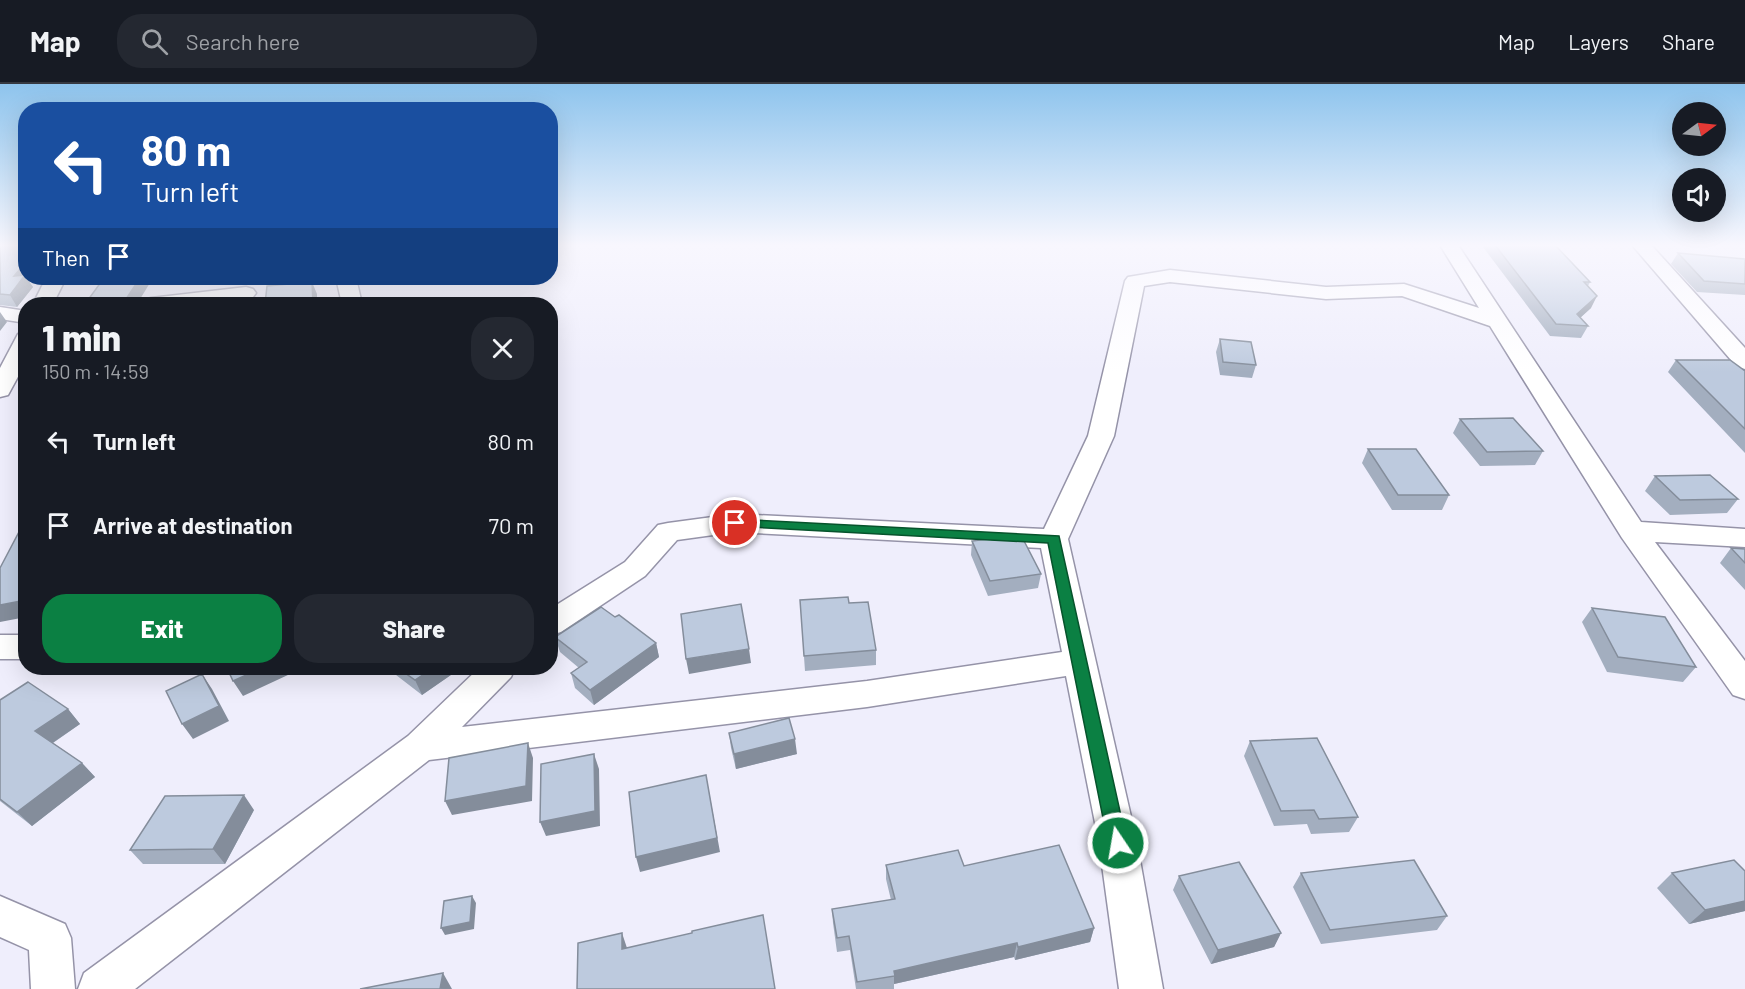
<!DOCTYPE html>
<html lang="en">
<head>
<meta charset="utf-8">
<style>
  body { margin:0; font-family:Barlow,sans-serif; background:#242831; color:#f1f3f6; height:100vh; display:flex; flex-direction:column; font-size:22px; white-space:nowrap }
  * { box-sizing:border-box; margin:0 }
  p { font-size:20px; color:#9ea1a6 }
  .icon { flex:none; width:33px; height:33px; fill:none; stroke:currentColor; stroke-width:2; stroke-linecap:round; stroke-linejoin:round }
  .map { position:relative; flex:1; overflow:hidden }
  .panel { position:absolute; left:18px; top:213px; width:540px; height:378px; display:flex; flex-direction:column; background:#171b24; border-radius:24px; box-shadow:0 6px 24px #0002 }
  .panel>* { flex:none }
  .banner { position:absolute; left:18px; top:18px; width:540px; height:183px; border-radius:24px; box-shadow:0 6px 24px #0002; background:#1a4fa0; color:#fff; overflow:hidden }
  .needle { width:39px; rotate:75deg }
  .fabs { position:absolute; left:1672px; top:18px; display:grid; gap:12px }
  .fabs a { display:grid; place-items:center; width:54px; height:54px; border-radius:50%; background:#171b24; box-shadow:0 6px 24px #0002; font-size:30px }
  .pin { position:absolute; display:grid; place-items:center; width:51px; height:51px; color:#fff; margin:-26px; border:3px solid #fff; border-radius:50%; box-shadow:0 2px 6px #0007 }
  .me { position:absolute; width:66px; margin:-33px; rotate:348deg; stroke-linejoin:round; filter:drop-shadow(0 0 4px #0008) }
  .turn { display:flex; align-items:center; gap:21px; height:126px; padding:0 24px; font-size:27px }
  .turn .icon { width:78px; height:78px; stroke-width:2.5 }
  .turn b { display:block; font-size:42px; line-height:51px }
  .then { display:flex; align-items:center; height:57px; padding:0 24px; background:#0003; gap:12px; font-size:22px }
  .round { display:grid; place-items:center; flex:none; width:63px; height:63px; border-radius:24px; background:#242831 }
  .overview { display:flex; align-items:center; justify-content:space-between; height:102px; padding:0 24px }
  h1 { font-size:36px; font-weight:800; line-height:45px }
  .cta { display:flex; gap:12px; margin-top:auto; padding:12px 24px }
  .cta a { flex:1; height:69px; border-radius:24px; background:#0b8043; color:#fff; font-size:24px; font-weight:800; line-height:69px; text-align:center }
  .cta a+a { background:#242831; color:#f1f3f6 }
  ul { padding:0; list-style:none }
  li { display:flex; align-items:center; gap:18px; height:84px; padding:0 24px }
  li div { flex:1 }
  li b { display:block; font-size:22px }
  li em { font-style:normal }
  header { display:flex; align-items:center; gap:36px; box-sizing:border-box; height:84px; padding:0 30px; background:#171b24; border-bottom:2px solid #363941 }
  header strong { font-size:28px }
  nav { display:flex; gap:33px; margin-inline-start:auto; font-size:21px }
  .search { width:420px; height:54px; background:#242831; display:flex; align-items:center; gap:15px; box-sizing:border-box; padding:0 21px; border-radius:24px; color:#9ea1a6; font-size:22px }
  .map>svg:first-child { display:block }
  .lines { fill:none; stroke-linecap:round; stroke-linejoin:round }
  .street-casing { stroke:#9593a8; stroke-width:3 }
  .street { fill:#fff; fill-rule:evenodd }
  .wall { fill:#a3aebf }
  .shaded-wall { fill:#848d9b }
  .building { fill:#bdcade; stroke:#848d9b; stroke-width:1.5 }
  .route { fill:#0b8043; stroke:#07532c; stroke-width:1.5 }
</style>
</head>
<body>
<header>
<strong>Map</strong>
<div class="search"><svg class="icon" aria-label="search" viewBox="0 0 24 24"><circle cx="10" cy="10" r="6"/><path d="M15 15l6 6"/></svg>Search here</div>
<nav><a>Map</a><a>Layers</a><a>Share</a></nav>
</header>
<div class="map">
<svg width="1745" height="905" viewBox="0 0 1745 905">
  <rect width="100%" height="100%" fill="#efeefc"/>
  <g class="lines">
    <g class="street-casing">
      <path id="street" d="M1440 161H1458L1641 438 1745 445V463L1655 458 1745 577V615L1733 611 1622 454 1490 242 1402 212 1326 215 1170 198 1144 202 1114 352 1068 455 1137 759 1163 905H1119L1099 759 1066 592 867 623 429 676 135 905H78L84 889 408 652 479 584H515L511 593 462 643 867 597 1062 568 1041 464 735 448 677 456 645 492 561 548 550 551V525L625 478 658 441 668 439 735 430 1044 445 1088 352 1125 197 1128 193 1170 186 1326 203 1404 200 1479 224Z
        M1632 161H1651L1745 264V285L1737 283Z
        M46 194H66L53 220H33Z
        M336 194H356L362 220H342Z
        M246 203 253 205 256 209 253 213 200 220H141L144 216 151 214Z
        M0 223 26 227V239L0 235Z
        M26 249V278L8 311 0 313V284L18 250Z
        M0 551H26V575H0Z
        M0 812 65 840 71 854 75 905H31L29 866 0 853Z"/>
    </g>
    <use href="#street" class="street"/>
  </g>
  <path class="wall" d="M0 161 26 194H30L28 196 33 203 17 223 0 221Z
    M1484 161H1555L1590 198 1588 202 1591 224 1580 234 1588 242 1581 254 1550 252 1483 163Z
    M1678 169 1745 175V211L1697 208 1671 180Z
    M1220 255 1256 281 1252 294 1220 291 1216 268Z
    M1676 276 1745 287V369L1668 288Z
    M1460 335 1543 367 1535 381 1480 382 1453 349Z
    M1368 365 1449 411 1442 426H1392L1362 379Z
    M1655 392 1738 415 1727 429 1670 431 1645 407Z
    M972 457 1041 490 1038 504 988 512 971 471Z
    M1731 464 1745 465V506L1720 479Z
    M800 516 849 519 876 566V581L805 587Z
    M1592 524 1696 583 1683 598 1607 588 1582 538Z
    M615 533 656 559 659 573 594 621 575 604 571 589 579 584 560 568 555 553Z
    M387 584H461L422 611Z
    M0 616 68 625 80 640 53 659 82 679 95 693 32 742 0 717Z
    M729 649 797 670 736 685 731 664Z
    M1250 657 1358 733 1349 748 1311 750 1307 740 1274 742 1244 672Z
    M254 726 225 780H143L130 766Z
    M886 781 964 782 1094 844 1090 858 1015 876 1014 873 894 900V905H856L850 866 837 868 833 839 832 825 891 816 886 795Z
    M1301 789 1447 832 1437 846 1321 860 1293 803Z
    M1672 789 1745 817V827L1689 840 1657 804Z
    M1179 792 1281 849 1274 863 1211 880 1173 806Z"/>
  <path class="shaded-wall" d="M26 178V194H30L28 196 33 203 17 223 10 211 14 192Z
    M140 194H153L137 220 124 218Z
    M312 198 317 210V220H313Z
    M1597 212 1591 224 1571 242 1577 230Z
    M0 228 7 238 0 247Z
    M26 516V533L0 538V521Z
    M656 559 659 573 594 621 590 606Z
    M749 565 751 579 689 590 686 575Z
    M262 584H303L243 612 233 597Z
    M433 584H461L422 611 415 596Z
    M202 590 212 605 229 637 193 655 182 640Z
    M68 625 80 640 48 662 35 647Z
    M795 655 797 670 736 685 734 670Z
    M528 659 533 674 532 717 452 731 445 717Z
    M594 670 599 685 600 742 546 752 540 738Z
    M82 679 95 693 32 742 17 728Z
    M706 691 720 768 640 788 636 773Z
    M244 711 254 726 225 780 213 765Z
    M472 812 476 819 474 845 445 851 441 844Z
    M1745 817V827L1689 840 1705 826Z
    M1094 844 1090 858 1015 876 1018 863Z
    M622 849 628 867 622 865Z
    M1281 849 1274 863 1211 880 1218 866Z
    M1017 859 1014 873 894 900V887Z
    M443 889 452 905H440Z"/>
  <path class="building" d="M0 161H26V178L14 192 25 191 10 211 0 210Z
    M1495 161H1555L1590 198H1584L1597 212 1577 230 1588 242 1556 240Z
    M1678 169 1745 175V200L1704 197Z
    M104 194H140L124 218 142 216 140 220H85Z
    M312 198 313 220H265L267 202Z
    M1220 255 1251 258 1256 281 1223 278Z
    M1676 276H1730L1745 287V345Z
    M1513 334 1543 367 1487 368 1460 335Z
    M1368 365H1416L1449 411H1398Z
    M1710 391 1738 415 1680 416 1655 392Z
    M26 446V516L0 521V484L19 448Z
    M1021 451 1041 490 990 497 972 457Z
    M1731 464 1745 465V479Z
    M848 513 849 519 868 518 876 566 804 572 800 516Z
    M741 520 749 565 686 575 681 530Z
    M601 523 615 533 619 531 656 559 590 606 571 589 587 578 555 553Z
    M1592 524 1665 533 1696 583 1618 573Z
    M227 584H262L233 597Z
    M398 584H433L415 596Z
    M202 590 219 622 182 640 166 607Z
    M28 598 68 625 35 647 82 679 17 728 0 715V616Z
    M789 634 795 655 734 670 729 649Z
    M1317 654 1358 733 1319 735 1314 726 1281 727 1250 657Z
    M528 659 526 702 445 717 449 674Z
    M594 670 595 727 540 738 541 680Z
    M706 691 717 754 636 773 629 708Z
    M244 711 213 765 130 766 165 712Z
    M1059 761 1094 844 1018 863 1017 859 894 887 895 892 857 898 849 852 837 854 832 825 895 815 886 781 958 766 964 782Z
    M1414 776 1447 832 1330 846 1301 789Z
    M1734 776 1745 787V817L1705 826 1672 789Z
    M1239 778 1281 849 1218 866 1179 792Z
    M472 812 470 838 441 844 444 817Z
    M763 831 775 905H577L578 859 622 849V865L692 849V847Z
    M443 889 440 905H360Z"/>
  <linearGradient id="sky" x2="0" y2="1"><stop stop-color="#8ec4ed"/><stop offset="0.56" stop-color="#f8f7fe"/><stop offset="1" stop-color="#f8f7fe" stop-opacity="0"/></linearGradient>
  <rect width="1745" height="288" fill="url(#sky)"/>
  <path class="route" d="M735 435 1059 452 1127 759 1124 765 1118 767 1111 765 1108 759 1048 459 730 442 728 439Z"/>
</svg>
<div class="fabs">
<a><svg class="needle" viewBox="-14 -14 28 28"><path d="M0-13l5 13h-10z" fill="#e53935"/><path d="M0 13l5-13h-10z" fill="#9ea1a6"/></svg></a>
<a><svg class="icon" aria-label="sound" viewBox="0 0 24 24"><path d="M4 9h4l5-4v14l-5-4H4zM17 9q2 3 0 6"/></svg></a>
</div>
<div class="pin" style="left:735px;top:439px;background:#d93025"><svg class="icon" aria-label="arrive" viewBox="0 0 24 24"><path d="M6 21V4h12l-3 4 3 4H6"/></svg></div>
<svg class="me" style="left:1118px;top:759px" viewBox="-20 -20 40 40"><circle r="17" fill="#0b8043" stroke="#fff" stroke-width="3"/><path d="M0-11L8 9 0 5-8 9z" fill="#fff"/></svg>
<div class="banner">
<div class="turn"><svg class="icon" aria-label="left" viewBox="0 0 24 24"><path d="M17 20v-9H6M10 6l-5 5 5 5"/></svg><div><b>80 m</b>Turn left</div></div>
<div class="then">Then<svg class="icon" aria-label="arrive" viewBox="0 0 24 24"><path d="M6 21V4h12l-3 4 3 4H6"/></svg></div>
</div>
<section class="panel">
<div class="overview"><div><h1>1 min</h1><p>150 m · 14:59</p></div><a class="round"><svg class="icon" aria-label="close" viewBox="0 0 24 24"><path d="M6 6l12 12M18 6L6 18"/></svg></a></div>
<ul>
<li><svg class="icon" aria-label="left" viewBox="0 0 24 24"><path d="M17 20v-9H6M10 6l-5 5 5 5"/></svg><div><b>Turn left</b></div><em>80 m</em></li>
<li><svg class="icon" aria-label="arrive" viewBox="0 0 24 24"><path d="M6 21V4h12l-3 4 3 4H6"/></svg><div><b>Arrive at destination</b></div><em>70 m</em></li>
</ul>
<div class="cta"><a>Exit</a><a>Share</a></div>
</section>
</div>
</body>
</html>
